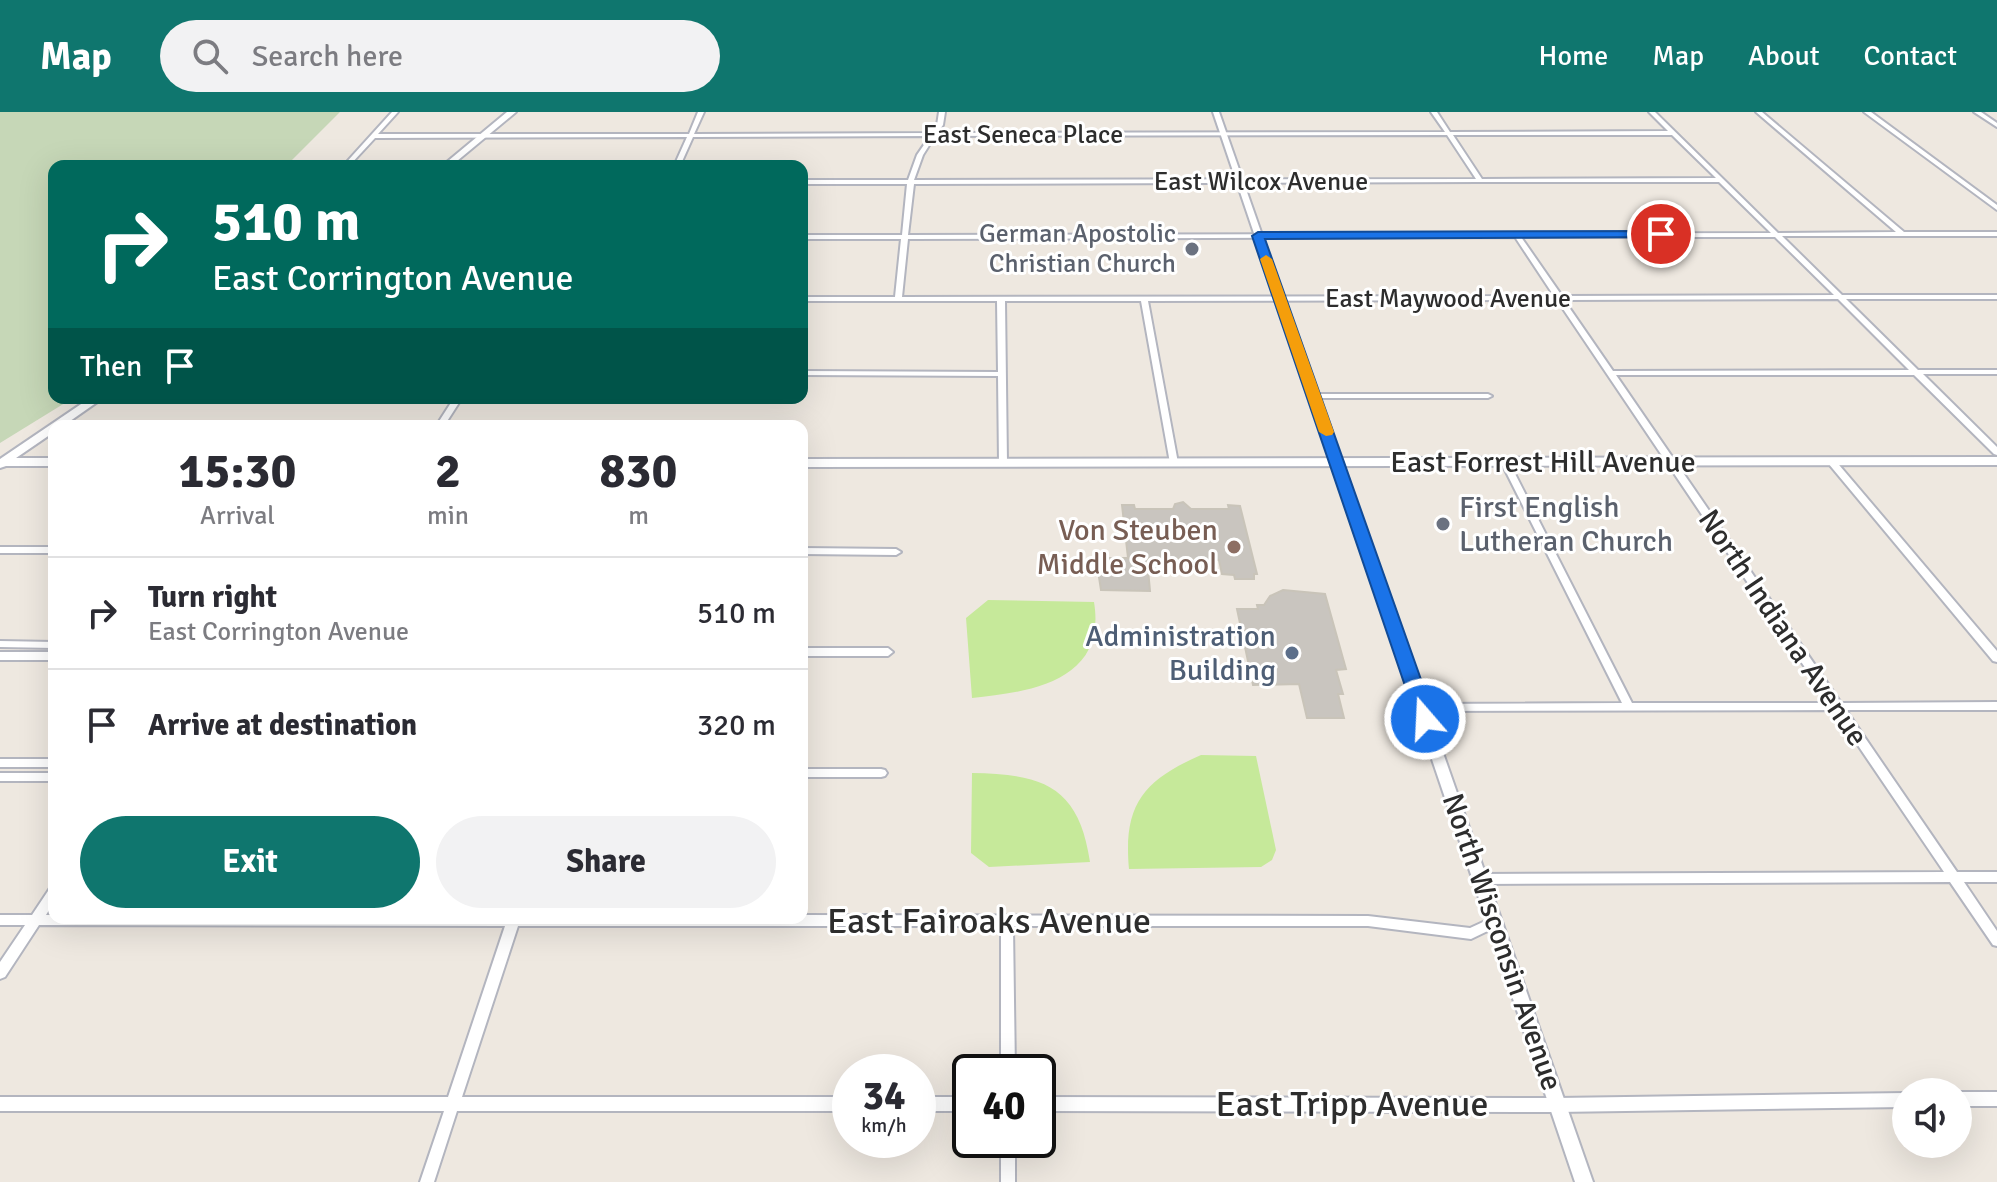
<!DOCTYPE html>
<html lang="en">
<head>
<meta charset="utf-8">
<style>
  body { margin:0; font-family:Signika,sans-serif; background:#f2f2f3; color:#2b2b33; height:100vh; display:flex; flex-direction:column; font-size:30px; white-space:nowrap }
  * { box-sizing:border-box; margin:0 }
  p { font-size:26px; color:#7c7c81 }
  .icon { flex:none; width:44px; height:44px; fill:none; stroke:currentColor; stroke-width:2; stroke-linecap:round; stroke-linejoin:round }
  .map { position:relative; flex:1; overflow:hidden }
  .details { position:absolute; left:48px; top:308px; width:760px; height:504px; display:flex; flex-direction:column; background:#fff; border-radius:16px; box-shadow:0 8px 32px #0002 }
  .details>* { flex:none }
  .hud { position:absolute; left:48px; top:48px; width:760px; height:244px; border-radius:16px; box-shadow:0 8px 32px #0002; background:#00695c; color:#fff; overflow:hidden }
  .tools { position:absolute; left:1892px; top:966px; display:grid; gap:16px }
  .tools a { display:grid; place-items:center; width:80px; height:80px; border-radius:50%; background:#fff; box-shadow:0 8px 32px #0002; font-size:40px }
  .speed { position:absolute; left:832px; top:942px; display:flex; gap:16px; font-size:40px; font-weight:700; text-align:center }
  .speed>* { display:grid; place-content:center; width:104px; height:104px; border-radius:50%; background:#fff; box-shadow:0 8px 32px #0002; line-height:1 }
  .speed small { font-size:20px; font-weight:400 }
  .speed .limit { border:4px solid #111; border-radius:12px; background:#fff; color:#111 }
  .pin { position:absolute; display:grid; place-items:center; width:68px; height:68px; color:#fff; margin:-34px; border:4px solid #fff; border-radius:50%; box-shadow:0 2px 8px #0007 }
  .me { position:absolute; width:88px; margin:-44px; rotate:341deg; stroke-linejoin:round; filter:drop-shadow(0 0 6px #0008) }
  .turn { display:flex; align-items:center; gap:28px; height:168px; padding:0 32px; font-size:36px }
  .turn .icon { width:104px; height:104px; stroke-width:2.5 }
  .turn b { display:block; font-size:56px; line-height:68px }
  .then { display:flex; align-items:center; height:76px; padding:0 32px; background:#0003; gap:16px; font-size:30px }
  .eta { display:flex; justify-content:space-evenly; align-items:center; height:136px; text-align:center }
  .eta b { font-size:48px; font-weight:700; line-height:56px }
  .cta { display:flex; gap:16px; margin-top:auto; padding:16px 32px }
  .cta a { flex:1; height:92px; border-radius:48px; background:#0f766e; color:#fff; font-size:32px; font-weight:700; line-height:92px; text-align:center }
  .cta a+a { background:#f2f2f3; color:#2b2b33 }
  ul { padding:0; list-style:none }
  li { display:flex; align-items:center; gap:24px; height:112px; padding:0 32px; border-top:2px solid #e1e1e2 }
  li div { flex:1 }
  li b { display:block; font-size:30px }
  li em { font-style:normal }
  header { display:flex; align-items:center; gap:48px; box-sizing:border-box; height:112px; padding:0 40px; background:#0f766e; color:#fff }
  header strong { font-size:38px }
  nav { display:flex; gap:44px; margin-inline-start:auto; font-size:28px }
  .search { width:560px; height:72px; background:#f2f2f3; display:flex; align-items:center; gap:20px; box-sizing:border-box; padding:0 28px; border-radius:44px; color:#7c7c81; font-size:30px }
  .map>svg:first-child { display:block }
  .cemetery { fill:#c6d7b7 }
  .pitch { fill:#c6e99a }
  .building { fill:#c9c5bf; stroke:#c9c4b9; stroke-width:2 }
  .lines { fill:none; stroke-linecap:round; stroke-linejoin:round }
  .minor-casing { stroke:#b3b5bf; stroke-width:4 }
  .tertiary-casing { stroke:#b3b5bf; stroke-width:4 }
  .secondary-casing { stroke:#b3b5bf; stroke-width:4 }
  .minor { fill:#fff; fill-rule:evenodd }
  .tertiary { fill:#fff; fill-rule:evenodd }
  .secondary { fill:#fff; fill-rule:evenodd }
  .route { fill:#1a73e8; stroke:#114b97; stroke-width:2 }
  .slow { fill:#f59e0b }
  .worship-dot { fill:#6b7280; stroke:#fff; stroke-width:3 }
  .education-dot { fill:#8d6e63; stroke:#fff; stroke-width:3 }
  .service-dot { fill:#5c6f8a; stroke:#fff; stroke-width:3 }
  .labels { text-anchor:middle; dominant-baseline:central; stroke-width:6; stroke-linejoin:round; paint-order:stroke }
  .far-street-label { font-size:26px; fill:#2d2d2d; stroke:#fff }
  .far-worship-label { font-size:26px; fill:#5b616d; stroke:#fff; text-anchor:end }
  .street-label { font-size:30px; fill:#2d2d2d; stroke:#fff }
  .worship-label { font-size:30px; fill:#5b616d; stroke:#fff; text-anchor:start }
  .education-label { font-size:30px; fill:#785e54; stroke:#fff; text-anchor:end }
  .service-label { font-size:30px; fill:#4e5e75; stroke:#fff; text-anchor:end }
  .near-street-label { font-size:36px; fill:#2d2d2d; stroke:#fff }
</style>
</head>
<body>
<header>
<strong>Map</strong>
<div class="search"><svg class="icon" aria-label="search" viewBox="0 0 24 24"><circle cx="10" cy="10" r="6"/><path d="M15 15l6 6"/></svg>Search here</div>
<nav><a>Home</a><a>Map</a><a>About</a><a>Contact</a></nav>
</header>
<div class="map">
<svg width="1997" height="1070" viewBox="0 0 1997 1070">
  <rect width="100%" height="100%" fill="#eee8e0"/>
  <path class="cemetery" d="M0 0H340L286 54H54V286H73L0 331Z"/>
  <path class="pitch" d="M988 488 1094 490C1107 569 1031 580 972 586L966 506Z
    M1201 643 1256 644 1276 738 1272 748 1261 755 1129 757C1123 692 1144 668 1201 643Z
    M972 661C1043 662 1079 674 1090 750L989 755 971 741Z"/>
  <path class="building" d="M1183 390 1191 397H1229L1228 393 1240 394 1257 462H1254V467H1235L1234 463 1222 462 1219 448 1147 446 1150 479 1101 478 1096 446H1128L1122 393H1134L1135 397H1173L1175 392Z
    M1283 478 1325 482 1346 557 1336 558 1343 582H1338L1344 606H1307L1299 572 1253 573 1237 497H1258L1257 493H1264L1270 484Z"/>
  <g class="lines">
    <g class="minor-casing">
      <path id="minor" d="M392 0H398L378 22H689L698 0H704L694 22 932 21 937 13 939 0H945L943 13 937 21 1445 20 1431 0H1437L1450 20 1668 19 1649 0H1655L1778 121 1896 120 1756 0H1762L1904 120H1997V124H1782L1842 183H1997V187H1846L1918 258H1997V262H1923L1997 335V343L1994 342 1914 263H1616L1841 591 1997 590V598H1846L1957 760H1997V770H1964L1997 819V834L1993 833 1950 770 1479 772 1475 771 1473 767 1475 763 1479 762 1944 760 1834 598 1418 599 1417 596 1418 593 1422 592 1622 591 1501 350 1505 347 1509 350 1632 591H1829L1557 188 1148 189 1178 351 1174 354 1170 351 1141 189H1005L1007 351 1003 354 999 351 998 264 802 263V259L998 260 997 189H802V185H895L901 127H802V123H902L907 72H802V68H908L917 43 930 24 693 25 680 54H674L687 25 375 26 349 54H343ZM1447 23 1476 67 914 68 923 43 935 24ZM1453 23H1672L1716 66 1482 67ZM1479 70H1719L1771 121 908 123 914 72ZM1515 125 1554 184 902 185 908 127ZM1521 125H1775L1834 183 1562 184ZM1838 187 1909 258 1613 259 1564 188Z
        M1864 0H1871L1997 93V98Z
        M1974 0H1981L1997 11V15Z
        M1311 282H1488L1492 284 1488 286H1311Z
        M454 286H462L444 314H436Z
        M1831 346 1834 347 1997 539V550L1993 549 1828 351V347Z
        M0 435H54V441H0Z
        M802 436 896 437 901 440 896 443 802 442Z
        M0 529 54 530V536L0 535Z
        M802 536H888L893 540 888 544H802Z
        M0 540H54V548H0Z
        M0 647H54V655H0Z
        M802 657H881L885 658 887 661 885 664 881 665H802Z
        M0 661H54V669H0Z
        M54 775V790L46 803H54V806H802V803L1368 804 1470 816 1494 805 1498 806 1500 810 1498 814 1471 827 1368 814H1013L1015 960H1001V814H518L462 985H850V999H457L434 1070H420L444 999H0V985H448L505 814 39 813 5 865 0 867V850L25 813H0V803H32L50 776Z
        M1958 980H1997V994H1958Z
        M1906 981V995L1557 1000 1038 999V985L1557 986Z
        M918 985H970V999H918Z
        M1001 1028H1015V1070H1001Z"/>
    </g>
    <g class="tertiary-casing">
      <path id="tertiary" d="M1213 0H1219L1593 1070H1575Z"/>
    </g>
    <g class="secondary-casing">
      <path id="secondary" d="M507 0H516L451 54H442Z
        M90 286H103L63 314H54V320L16 346H54V354H6L0 356V347Z
        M1997 345V353L802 355V347Z"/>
    </g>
    <use href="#minor" class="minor"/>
    <use href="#tertiary" class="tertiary"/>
    <use href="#secondary" class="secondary"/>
  </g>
  <path class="route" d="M1661 119 1667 122 1665 125 1265 127 1435 607 1425 614 1418 612 1252 124 1258 120Z"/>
  <path class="slow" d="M1266 143 1272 147 1334 320 1332 323 1326 324 1319 320 1260 147Z"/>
  <g class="worship-dot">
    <circle cx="1192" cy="137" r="8"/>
    <circle cx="1443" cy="412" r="8"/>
  </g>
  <circle class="education-dot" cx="1234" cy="435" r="8"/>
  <circle class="service-dot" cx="1292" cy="541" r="8"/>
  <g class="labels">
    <g class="far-street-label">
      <text x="1023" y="23">East Seneca Place</text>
      <text x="1261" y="70">East Wilcox Avenue</text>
      <text x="1448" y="187">East Maywood Avenue</text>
    </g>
    <g class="far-worship-label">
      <text x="1176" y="122">German Apostolic<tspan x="1176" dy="30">Christian Church</tspan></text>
    </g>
    <g class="street-label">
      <text x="1543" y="350">East Forrest Hill Avenue</text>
      <text transform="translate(1783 516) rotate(56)">North Indiana Avenue</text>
      <text transform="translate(1502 830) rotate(71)">North Wisconsin Avenue</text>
    </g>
    <g class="worship-label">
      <text x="1459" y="395">First English<tspan x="1459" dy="34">Lutheran Church</tspan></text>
    </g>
    <g class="education-label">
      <text x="1218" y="418">Von Steuben<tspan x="1218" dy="34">Middle School</tspan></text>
    </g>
    <g class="service-label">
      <text x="1276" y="524">Administration<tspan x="1276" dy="34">Building</tspan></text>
    </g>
    <g class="near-street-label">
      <text x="989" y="809">East Fairoaks Avenue</text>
      <text x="1352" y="992">East Tripp Avenue</text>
    </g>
  </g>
</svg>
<div class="tools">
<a><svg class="icon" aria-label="sound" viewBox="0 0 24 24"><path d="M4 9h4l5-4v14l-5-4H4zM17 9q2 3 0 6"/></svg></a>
</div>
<div class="speed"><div>34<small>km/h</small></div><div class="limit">40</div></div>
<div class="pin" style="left:1661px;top:122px;background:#d93025"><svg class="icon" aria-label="arrive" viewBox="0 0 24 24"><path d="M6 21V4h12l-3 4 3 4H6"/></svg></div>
<svg class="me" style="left:1425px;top:607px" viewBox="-20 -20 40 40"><circle r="17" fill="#1a73e8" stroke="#fff" stroke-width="3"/><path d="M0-11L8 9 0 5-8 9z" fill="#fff"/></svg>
<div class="hud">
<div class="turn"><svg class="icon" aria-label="right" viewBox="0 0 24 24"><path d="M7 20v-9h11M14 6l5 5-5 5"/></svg><div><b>510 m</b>East Corrington Avenue</div></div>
<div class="then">Then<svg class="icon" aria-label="arrive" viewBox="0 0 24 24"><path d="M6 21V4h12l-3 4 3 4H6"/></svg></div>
</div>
<section class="details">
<div class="eta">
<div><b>15:30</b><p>Arrival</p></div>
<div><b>2</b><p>min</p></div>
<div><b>830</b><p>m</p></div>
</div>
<ul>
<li><svg class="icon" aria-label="right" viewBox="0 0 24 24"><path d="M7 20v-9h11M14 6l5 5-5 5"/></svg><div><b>Turn right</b><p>East Corrington Avenue</p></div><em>510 m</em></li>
<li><svg class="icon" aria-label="arrive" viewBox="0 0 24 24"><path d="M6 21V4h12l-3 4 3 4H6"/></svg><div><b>Arrive at destination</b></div><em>320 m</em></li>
</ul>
<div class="cta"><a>Exit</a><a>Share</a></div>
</section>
</div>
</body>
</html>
